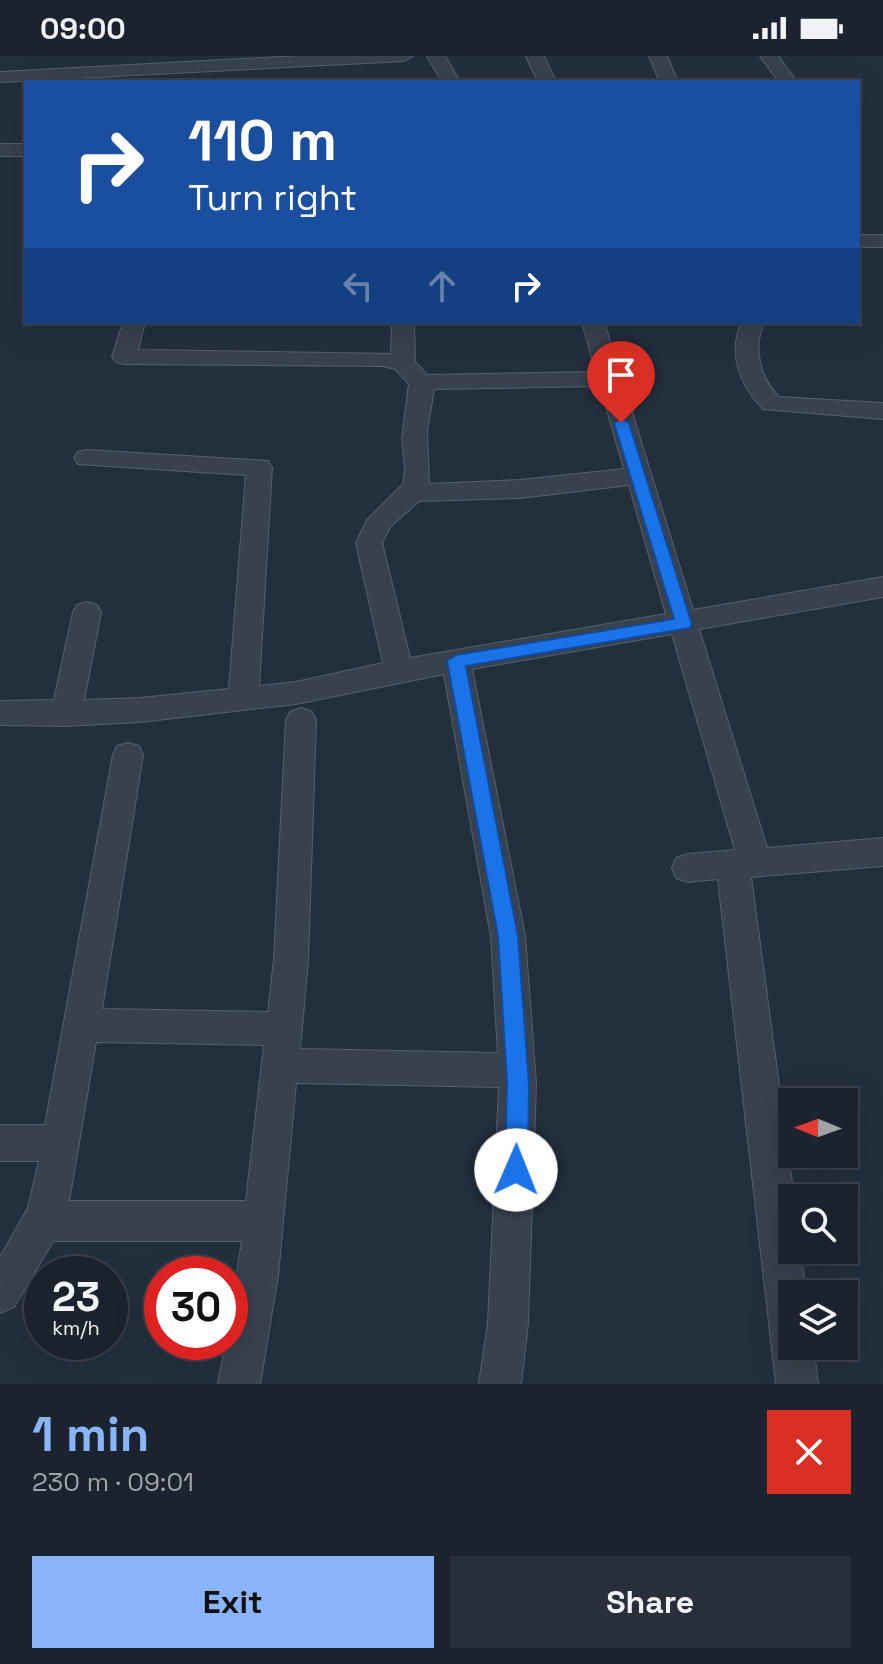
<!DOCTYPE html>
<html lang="en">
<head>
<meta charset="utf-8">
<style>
  body { margin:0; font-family:"Space Grotesk",sans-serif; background:#282f3a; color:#f1f3f6; height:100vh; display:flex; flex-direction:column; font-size:30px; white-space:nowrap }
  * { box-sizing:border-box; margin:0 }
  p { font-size:26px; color:#a0a4aa }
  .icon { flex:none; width:44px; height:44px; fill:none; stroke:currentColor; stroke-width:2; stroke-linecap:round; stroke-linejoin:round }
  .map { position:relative; height:1328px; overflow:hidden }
  .details { display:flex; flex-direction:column; background:#1b232e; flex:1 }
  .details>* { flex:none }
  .banner { position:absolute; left:24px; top:24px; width:836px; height:244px; border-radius:0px; box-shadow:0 8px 32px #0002,0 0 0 2px #39404a; background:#1a4fa0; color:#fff; overflow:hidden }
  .needle { width:52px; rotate:271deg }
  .buttons { position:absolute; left:778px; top:1032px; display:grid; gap:16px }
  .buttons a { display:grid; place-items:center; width:80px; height:80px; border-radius:0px; background:#1b232e; box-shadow:0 8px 32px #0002,0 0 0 2px #39404a; font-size:40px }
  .speed { position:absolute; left:24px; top:1200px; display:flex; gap:16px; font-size:40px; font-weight:700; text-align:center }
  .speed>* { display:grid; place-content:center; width:104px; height:104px; border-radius:50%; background:#1b232e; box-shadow:0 8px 32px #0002,0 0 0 2px #39404a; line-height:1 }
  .speed small { font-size:20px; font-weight:400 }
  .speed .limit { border:12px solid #d22; background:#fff; color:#111 }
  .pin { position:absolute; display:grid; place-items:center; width:68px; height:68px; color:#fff; margin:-82px -34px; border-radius:50% 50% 50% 0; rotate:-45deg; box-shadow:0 0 8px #0007 }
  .pin .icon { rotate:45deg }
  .me { position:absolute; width:88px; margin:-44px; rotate:1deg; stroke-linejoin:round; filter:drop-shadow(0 0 6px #0008) }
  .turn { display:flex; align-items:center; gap:28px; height:168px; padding:0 32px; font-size:36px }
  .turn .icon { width:104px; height:104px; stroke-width:2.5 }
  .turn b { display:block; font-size:56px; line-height:68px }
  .lanes { display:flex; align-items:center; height:76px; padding:0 32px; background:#0003; justify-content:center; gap:40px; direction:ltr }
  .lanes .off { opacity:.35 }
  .round { display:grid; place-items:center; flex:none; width:84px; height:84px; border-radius:0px; background:#282f3a }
  .headline { display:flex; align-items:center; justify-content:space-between; height:136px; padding:0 32px }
  h1 { font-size:48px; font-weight:700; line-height:60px; color:#8ab4f8 }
  .primary-button { display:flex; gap:16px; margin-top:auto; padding:16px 32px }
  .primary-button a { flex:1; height:92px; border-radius:0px; background:#8ab4f8; color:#111; font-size:32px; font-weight:700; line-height:92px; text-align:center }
  .primary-button a+a { background:#282f3a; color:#f1f3f6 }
  .status { display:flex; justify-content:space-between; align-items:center; height:56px; padding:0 40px; background:#1b232e; direction:ltr }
  .status svg { height:22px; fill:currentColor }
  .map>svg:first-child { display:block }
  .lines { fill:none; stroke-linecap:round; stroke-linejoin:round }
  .minor-casing { stroke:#565f6c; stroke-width:2 }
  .minor { fill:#38414e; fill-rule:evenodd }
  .route { fill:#1a73e8; stroke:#114b97; stroke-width:2 }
</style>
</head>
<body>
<div class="status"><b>09:00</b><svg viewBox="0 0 49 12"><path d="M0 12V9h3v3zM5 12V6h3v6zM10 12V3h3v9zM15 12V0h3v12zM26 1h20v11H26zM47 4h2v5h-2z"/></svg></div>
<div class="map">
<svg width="883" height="1328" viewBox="0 0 883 1328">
  <rect width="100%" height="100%" fill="#242f3e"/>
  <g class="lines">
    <g class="minor-casing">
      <path id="minor" d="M300 0H413L404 5 0 26V16Z
        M427 0H445L460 26H442Z
        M526 0H544L556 26H538Z
        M649 0H667L678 26H660Z
        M760 0H778L797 26H779Z
        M0 88H26V100H0Z
        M858 179H883V191H858Z
        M123 266H145L138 294 391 298 392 266H414L415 306 427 319 596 316 582 266H604L693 554 883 521V541L699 573 767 792 883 782V810L751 821 794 1142 792 1194H800L806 1238H792V1290H813L818 1328H776L718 823 688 826 676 822 672 812 676 802 688 798 735 794 672 578 472 613 525 880 536 1027 528 1267 521 1328H479L488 1267 499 1031 296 1027 278 1219 260 1328H218L226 1286H230V1262L242 1185H53L14 1251 0 1257V1201L28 1152 39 1105H0V1069H45L113 699 117 690 128 687 139 690 143 699 102 953 268 956 274 904 286 664 290 656 301 652 312 656 316 664 308 904 300 993 498 997 491 880 444 618 296 648 140 666 66 670 0 669V645L54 644 73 556 77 549 87 546 97 549 101 556 84 644 140 642 229 633 246 419 78 408 74 402 78 396 87 394 268 405 272 411 259 630 296 626 383 607 356 487 367 464 403 428 405 413 402 383 409 328 395 313 383 310 124 308 116 306 112 301ZM600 330 624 413 520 424 429 428 427 375 434 333ZM629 429 666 558 410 602 382 487 390 471 419 445 520 442ZM96 986 264 989 246 1145H69Z
        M742 266H764C753 292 759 321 779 341L883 347V363L763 353C740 329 727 298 742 266Z"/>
    </g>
    <use href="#minor" class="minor"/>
  </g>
  <path class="route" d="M621 362 629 367 692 568 690 572 466 610 518 880 529 1027 528 1114 524 1122 516 1125 508 1122 505 1114 507 1027 498 880 447 605 456 599 674 563 614 367Z"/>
</svg>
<div class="buttons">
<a><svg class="needle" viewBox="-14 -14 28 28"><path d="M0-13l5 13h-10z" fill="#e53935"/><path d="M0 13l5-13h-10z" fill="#a0a4aa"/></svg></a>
<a><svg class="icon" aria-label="search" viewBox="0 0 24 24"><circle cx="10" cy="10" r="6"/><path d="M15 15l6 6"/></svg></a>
<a><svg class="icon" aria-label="layers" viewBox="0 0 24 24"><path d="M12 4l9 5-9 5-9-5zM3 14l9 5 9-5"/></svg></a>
</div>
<div class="speed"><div>23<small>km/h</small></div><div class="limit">30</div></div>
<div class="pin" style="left:621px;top:367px;background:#d93025"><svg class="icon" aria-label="arrive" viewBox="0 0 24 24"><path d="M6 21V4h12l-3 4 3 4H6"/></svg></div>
<svg class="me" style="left:516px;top:1114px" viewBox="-20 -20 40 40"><circle r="19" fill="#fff"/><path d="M0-13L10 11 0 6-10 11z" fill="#1a73e8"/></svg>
<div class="banner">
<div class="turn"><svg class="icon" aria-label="right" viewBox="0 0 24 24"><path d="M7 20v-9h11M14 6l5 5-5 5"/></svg><div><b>110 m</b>Turn right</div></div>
<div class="lanes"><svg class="icon off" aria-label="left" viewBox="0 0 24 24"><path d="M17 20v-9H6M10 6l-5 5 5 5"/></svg><svg class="icon off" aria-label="ahead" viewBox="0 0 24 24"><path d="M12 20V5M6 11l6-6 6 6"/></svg><svg class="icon" aria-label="right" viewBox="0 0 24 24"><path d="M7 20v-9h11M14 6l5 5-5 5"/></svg></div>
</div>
</div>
<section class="details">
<div class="headline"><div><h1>1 min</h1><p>230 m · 09:01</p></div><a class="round" style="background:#d93025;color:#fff"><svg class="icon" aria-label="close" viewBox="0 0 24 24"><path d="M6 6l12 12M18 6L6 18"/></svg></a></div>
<div class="primary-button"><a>Exit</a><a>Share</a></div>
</section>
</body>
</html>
